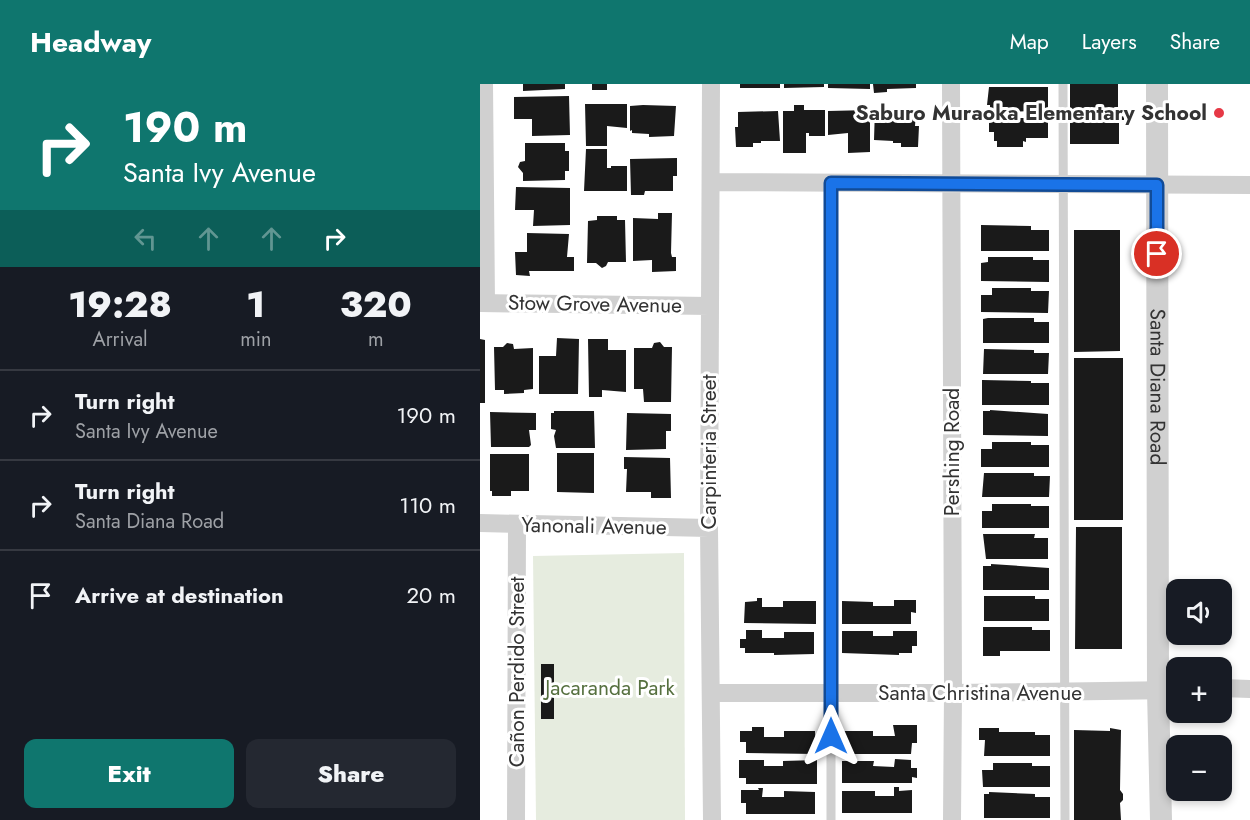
<!DOCTYPE html>
<html lang="en">
<head>
<meta charset="utf-8">
<style>
  body { margin:0; font-family:Jost,sans-serif; background:#242831; color:#f1f3f6; height:100vh; display:flex; flex-direction:column; font-size:22px; white-space:nowrap }
  * { box-sizing:border-box; margin:0 }
  p { font-size:20px; color:#9ea1a6 }
  .icon { flex:none; width:33px; height:33px; fill:none; stroke:currentColor; stroke-width:2; stroke-linecap:round; stroke-linejoin:round }
  .map { position:relative; flex:1; overflow:hidden }
  .drawer { display:flex; flex-direction:column; background:#171b24; width:480px }
  .drawer>* { flex:none }
  .guide { background:#0f766e; color:#fff; overflow:hidden }
  .tools { position:absolute; left:686px; top:495px; display:grid; gap:12px }
  .tools a { display:grid; place-items:center; width:66px; height:66px; border-radius:12px; background:#171b24; box-shadow:0 3px 9px #0003; font-size:30px }
  .pin { position:absolute; display:grid; place-items:center; width:51px; height:51px; color:#fff; margin:-26px; border:3px solid #fff; border-radius:50%; box-shadow:0 2px 6px #0007 }
  .me { position:absolute; width:66px; margin:-33px; rotate:0deg; stroke-linejoin:round; filter:drop-shadow(0 0 4px #0008) }
  .turn { display:flex; align-items:center; gap:21px; height:126px; padding:0 24px; font-size:27px }
  .turn .icon { width:78px; height:78px; stroke-width:2.5 }
  .turn b { display:block; font-size:42px; line-height:51px }
  .lanes { display:flex; align-items:center; height:57px; padding:0 24px; background:#0003; justify-content:center; gap:30px; direction:ltr }
  .lanes .off { opacity:.35 }
  .eta { display:flex; justify-content:space-evenly; align-items:center; height:102px; text-align:center }
  .eta b { font-size:36px; font-weight:800; line-height:42px }
  .cta { display:flex; gap:12px; margin-top:auto; padding:12px 24px }
  .cta a { flex:1; height:69px; border-radius:12px; background:#0f766e; color:#fff; font-size:24px; font-weight:800; line-height:69px; text-align:center }
  .cta a+a { background:#242831; color:#f1f3f6 }
  ul { padding:0; list-style:none }
  li { display:flex; align-items:center; gap:18px; height:90px; padding:0 24px; border-top:2px solid #363941 }
  li div { flex:1 }
  li b { display:block; font-size:22px }
  li em { font-style:normal }
  header { display:flex; align-items:center; gap:36px; box-sizing:border-box; height:84px; padding:0 30px; background:#0f766e; color:#fff }
  header strong { font-size:28px }
  nav { display:flex; gap:33px; margin-inline-start:auto; font-size:21px }
  main { display:flex; flex:1; min-height:0 }
  .map>svg:first-child { display:block }
  .green { fill:#e6ecdf }
  .building { fill:#1a1a1a }
  .lines { fill:none; stroke-linecap:round; stroke-linejoin:round }
  .service { stroke:#d0d0d0; stroke-width:9 }
  .minor { stroke:#d0d0d0; stroke-width:18 }
  .tertiary { stroke:#d0d0d0; stroke-width:22 }
  .route-casing { stroke:#114b97; stroke-width:15 }
  .route { stroke:#1a73e8; stroke-width:10 }
  .poi-dot { fill:#e63946; stroke:#fff; stroke-width:2 }
  .labels { text-anchor:middle; dominant-baseline:central; stroke-width:6; stroke-linejoin:round; paint-order:stroke }
  .poi-label { font-size:21px; font-weight:bold; fill:#333; stroke:#fff; text-anchor:end }
  .street-label { font-size:21px; fill:#333; stroke:#fff }
  .park-label { font-size:21px; fill:#56703f; stroke:#fff }
</style>
</head>
<body>
<header>
<strong>Headway</strong>
<nav><a>Map</a><a>Layers</a><a>Share</a></nav>
</header>
<main>
<section class="drawer">
<div class="guide">
<div class="turn"><svg class="icon" aria-label="right" viewBox="0 0 24 24"><path d="M7 20v-9h11M14 6l5 5-5 5"/></svg><div><b>190 m</b>Santa Ivy Avenue</div></div>
<div class="lanes"><svg class="icon off" aria-label="left" viewBox="0 0 24 24"><path d="M17 20v-9H6M10 6l-5 5 5 5"/></svg><svg class="icon off" aria-label="ahead" viewBox="0 0 24 24"><path d="M12 20V5M6 11l6-6 6 6"/></svg><svg class="icon off" aria-label="ahead" viewBox="0 0 24 24"><path d="M12 20V5M6 11l6-6 6 6"/></svg><svg class="icon" aria-label="right" viewBox="0 0 24 24"><path d="M7 20v-9h11M14 6l5 5-5 5"/></svg></div>
</div>
<div class="eta">
<div><b>19:28</b><p>Arrival</p></div>
<div><b>1</b><p>min</p></div>
<div><b>320</b><p>m</p></div>
</div>
<ul>
<li><svg class="icon" aria-label="right" viewBox="0 0 24 24"><path d="M7 20v-9h11M14 6l5 5-5 5"/></svg><div><b>Turn right</b><p>Santa Ivy Avenue</p></div><em>190 m</em></li>
<li><svg class="icon" aria-label="right" viewBox="0 0 24 24"><path d="M7 20v-9h11M14 6l5 5-5 5"/></svg><div><b>Turn right</b><p>Santa Diana Road</p></div><em>110 m</em></li>
<li><svg class="icon" aria-label="arrive" viewBox="0 0 24 24"><path d="M6 21V4h12l-3 4 3 4H6"/></svg><div><b>Arrive at destination</b></div><em>20 m</em></li>
</ul>
<div class="cta"><a>Exit</a><a>Share</a></div>
</section>
<div class="map">
<svg width="770" height="736" viewBox="0 0 770 736">
  <rect width="100%" height="100%" fill="#fff"/>
  <path class="green" d="M204 469 205 736H56L53 472Z"/>
  <path class="building" d="M43 0H85V5L43 7Z
    M112 0H127V6H112Z
    M260 0H300V4H260Z
    M304 0H344V3L304 4Z
    M348 0H390V5L348 4Z
    M393 0H436V4L407 5V8L394 9Z
    M590 0H638V24H645L644 36H639V60H590Z
    M509 3H568V24L549 25V27L510 29V21H507Z
    M89 12 90 51 52 52V35H34V13Z
    M105 20H147V44L127 42V62H106Z
    M163 21 196 22 194 52 169 53V50L152 49V46L150 47V22Z
    M314 21H324V26H345V52H329V49H326V69H303V27H314Z
    M395 24H406V27L436 28 435 42H439L438 63H421V59H413V57L394 56Z
    M390 26V68L368 69V49L348 51V27Z
    M298 27 300 57H281V59H273V63H256L255 43H258V28Z
    M509 34H568V54H546V58L543 57V63H517V57H514V48H509Z
    M45 59H85V67H89V87H85V96L43 97V89L38 83 40 78 45 77Z
    M106 65H127V84H131V82H147V107H104Z
    M197 74V92H193V107H165L164 111H151L150 75Z
    M36 103 90 104V141L53 142 54 126H35Z
    M178 129H192L191 169 192 173H196V187L172 188V176L153 177V134L178 135Z
    M117 132H137V136H145L146 178H128L126 182 122 184 116 179H107L108 137 117 136Z
    M501 141 551 142V146H569V167H501Z
    M594 146H640V267L594 268Z
    M47 149 89 150 87 173H94V187H49L50 192 36 191 35 168H47Z
    M508 173H553V176H569V198L501 197V179L508 178Z
    M512 204H551V207H569L568 229 501 228V211H512Z
    M508 234H554V238H569V259H503V235Z
    M77 254 99 255 98 310H59V272H76Z
    M0 255 5 256V319H0Z
    M108 255H128V266H146V308L122 306V313H109Z
    M180 258 184 263H192L191 318H164L163 305H154V264H172L174 259Z
    M27 259 33 260 34 265 53 264V305L44 306V309L24 310V306H15L14 263H23Z
    M504 265 554 266V269H569L568 290H503Z
    M594 274H643V436H594Z
    M502 296 551 297V299H569V321H502Z
    M510 326 568 330V352L503 351V327H510Z
    M74 327H114L115 364H76L74 352 76 346 71 345V329H74Z
    M10 328 56 329V346H49L51 361 49 363H11Z
    M147 329 191 330V347H186V365L146 366Z
    M512 358H551V361H569V383H501V365H512Z
    M77 369H114V409L77 408Z
    M10 370H49V407H31V412H12V407H10Z
    M144 373 190 374 191 414H171V408H146L147 385H144Z
    M504 389H554V392H570L569 413H502Z
    M512 420H551V422H569V444H502V427H512Z
    M596 443H642V565H595Z
    M503 450H555L554 454H568V475H506Z
    M511 480 569 484V506H503V482H511Z
    M504 512H555V515H569V537H504Z
    M277 514H282V523H303V517H336V540L264 539 265 518 277 517Z
    M414 516H436V529L431 528V540H362V517L393 518V522H414Z
    M503 543H552V546H570V567H520V572H503Z
    M266 546H282V554H304V548H334V570L294 571V569H265V564H260V555H266Z
    M362 547H393V552H413V547H437V562H432V569H419V571L362 569Z
    M61 580H74V635H61Z
    M413 641H437V659H432L431 670H362V647H393V652H415Z
    M272 643H284V653H304V647H335L336 670 266 669V658H260V647H272Z
    M499 644H519V648H555V651H570V672H504L505 656H499Z
    M630 644 641 646 640 706 643 710V716L640 719 641 736H594V646L630 647Z
    M415 675 431 676V684H437V694L432 693V699H362V677H394L393 682 414 683Z
    M259 676H284V682H303V677L337 676V700H266V694H259Z
    M513 679H552V682H570V703H503L502 686H513Z
    M414 703H419V707L432 706V729H362V707H395V712H414Z
    M278 704H283L282 713H304V707L335 708V730H266V719H261V706H279Z
    M509 708 555 710V713H570V734H504V710H509Z"/>
  <g class="lines">
    <path class="service" d="M583 0 585 736
      M351 736V99"/>
    <path class="minor" d="M4 0 6 219
      M231 0 229 444 232 736
      M471 0 473 609 472 736
      M231 98 770 101
      M0 219 230 222
      M0 439 229 444
      M741 604 770 605
      M231 609H473L696 606
      M36 736 37 440"/>
    <path class="tertiary" id="s1" d="M677 0 678 607 681 736"/>
  </g>
  <g class="lines">
    <g class="route-casing">
      <path id="route" d="M351 652V99L677 101V170"/>
    </g>
    <use href="#route" class="route"/>
  </g>
  <circle class="poi-dot" cx="739" cy="29" r="6"/>
  <g class="labels">
    <g class="poi-label">
      <text x="727" y="29">Saburo Muraoka Elementary School</text>
    </g>
    <g class="street-label">
      <text transform="translate(115 220) rotate(1)">Stow Grove Avenue</text>
      <text stroke="none"><textPath href="#s1" startOffset="303">Santa Diana Road</textPath></text>
      <text transform="translate(229 368) rotate(-90)">Carpinteria Street</text>
      <text transform="translate(472 368) rotate(-90)">Pershing Road</text>
      <text transform="translate(114 442) rotate(1)">Yanonali Avenue</text>
      <text transform="translate(37 588) rotate(-90)">Cañon Perdido Street</text>
      <text x="500" y="609">Santa Christina Avenue</text>
    </g>
    <g class="park-label">
      <text x="130" y="604">Jacaranda Park</text>
    </g>
  </g>
</svg>
<div class="tools">
<a><svg class="icon" aria-label="sound" viewBox="0 0 24 24"><path d="M4 9h4l5-4v14l-5-4H4zM17 9q2 3 0 6"/></svg></a>
<a>+</a>
<a>−</a>
</div>
<div class="pin" style="left:677px;top:170px;background:#d93025"><svg class="icon" aria-label="arrive" viewBox="0 0 24 24"><path d="M6 21V4h12l-3 4 3 4H6"/></svg></div>
<svg class="me" style="left:351px;top:652px" viewBox="-20 -20 40 40"><path d="M0-17L14 15 0 8-14 15z" fill="#1a73e8" stroke="#fff" stroke-width="4"/></svg>
</div>
</main>
</body>
</html>
